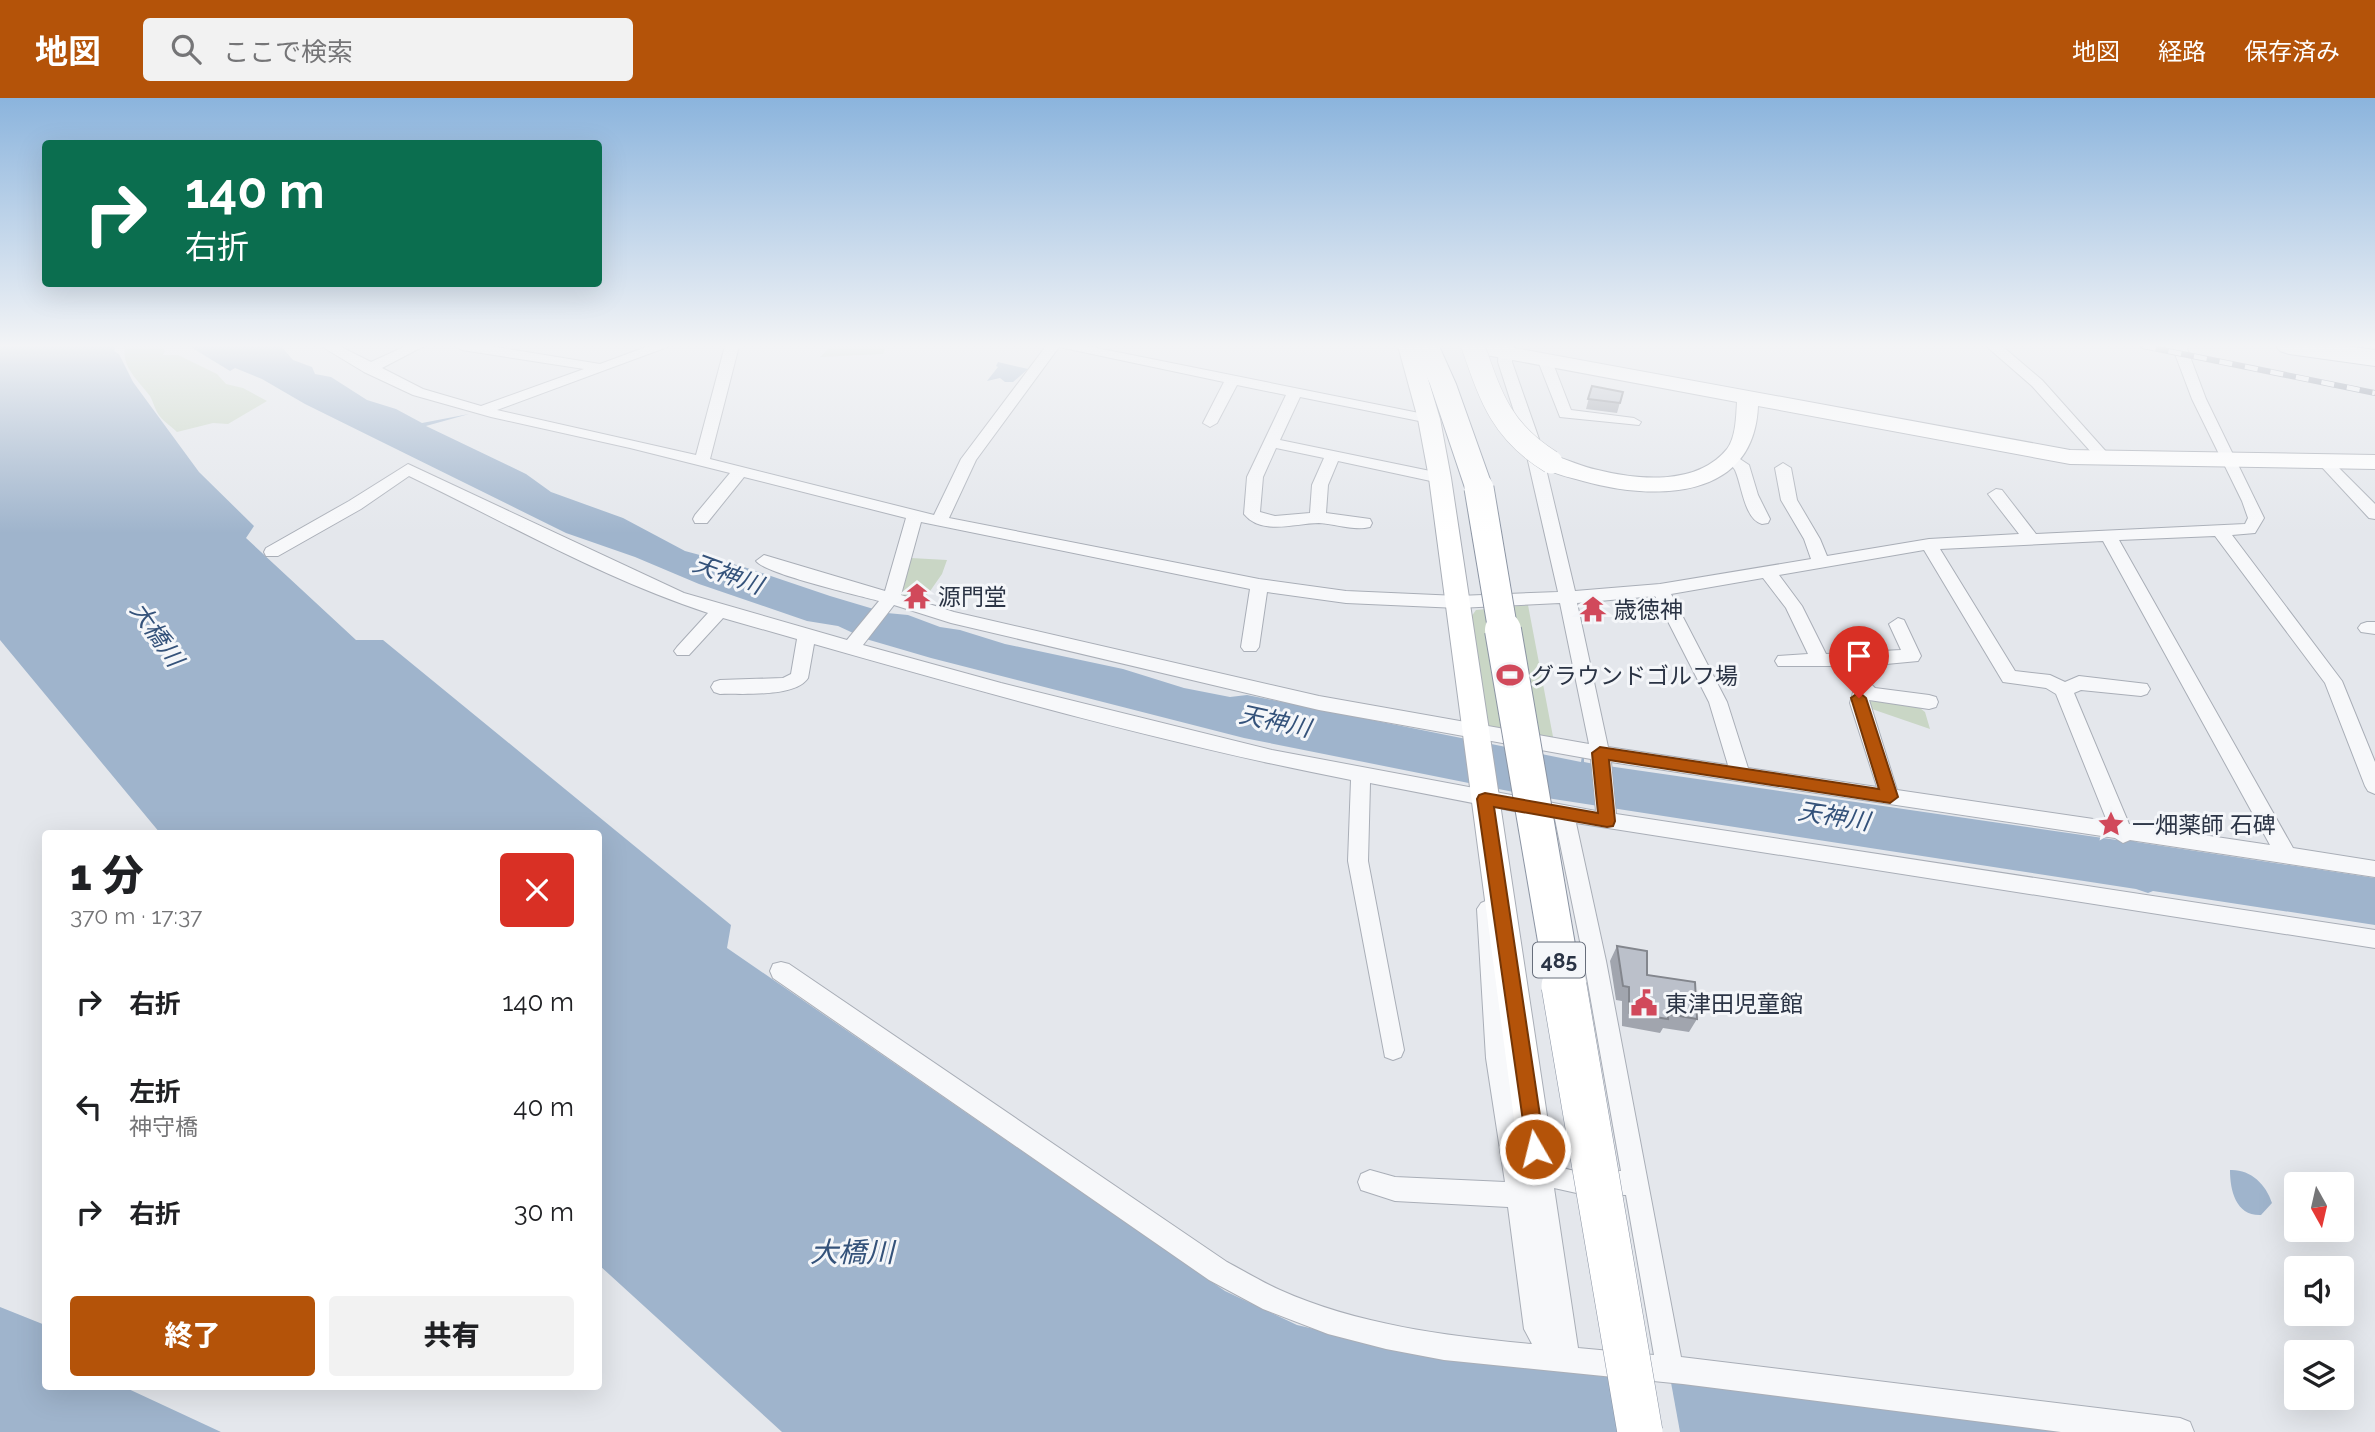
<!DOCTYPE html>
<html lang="ja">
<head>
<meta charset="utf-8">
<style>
  body { margin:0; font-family:Raleway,"Noto Sans JP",sans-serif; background:#f2f2f2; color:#202124; height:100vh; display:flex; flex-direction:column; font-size:26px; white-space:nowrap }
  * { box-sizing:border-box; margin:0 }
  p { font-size:23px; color:#757577 }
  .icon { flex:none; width:38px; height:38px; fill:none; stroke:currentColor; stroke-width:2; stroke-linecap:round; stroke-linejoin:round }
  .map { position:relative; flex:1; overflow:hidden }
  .panel { position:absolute; left:42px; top:732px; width:560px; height:560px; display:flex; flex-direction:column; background:#fff; border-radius:7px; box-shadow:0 7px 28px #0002 }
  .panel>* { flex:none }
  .top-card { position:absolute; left:42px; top:42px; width:560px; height:147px; border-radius:7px; box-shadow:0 7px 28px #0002; background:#0b6e4f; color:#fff; overflow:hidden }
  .needle { width:46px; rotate:172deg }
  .buttons { position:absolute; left:2284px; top:1074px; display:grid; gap:14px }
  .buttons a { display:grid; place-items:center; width:70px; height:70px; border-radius:7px; background:#fff; box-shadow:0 7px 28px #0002; font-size:35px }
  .pin { position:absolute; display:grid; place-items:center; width:60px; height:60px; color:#fff; margin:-72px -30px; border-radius:50% 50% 50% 0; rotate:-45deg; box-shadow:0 0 7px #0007 }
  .pin .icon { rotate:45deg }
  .me { position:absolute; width:77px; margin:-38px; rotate:352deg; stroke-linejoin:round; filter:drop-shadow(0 0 5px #0008) }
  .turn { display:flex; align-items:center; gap:24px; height:147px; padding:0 28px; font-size:32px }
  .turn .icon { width:91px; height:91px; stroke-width:2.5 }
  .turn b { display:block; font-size:49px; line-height:60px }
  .round { display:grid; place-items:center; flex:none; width:74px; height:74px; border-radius:7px; background:#f2f2f2 }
  .headline { display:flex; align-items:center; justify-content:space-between; height:119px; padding:0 28px }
  h1 { font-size:42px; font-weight:800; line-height:52px }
  .action { display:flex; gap:14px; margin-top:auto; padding:14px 28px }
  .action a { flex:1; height:80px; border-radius:7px; background:#b45309; color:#fff; font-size:28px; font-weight:800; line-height:80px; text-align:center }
  .action a+a { background:#f2f2f2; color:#202124 }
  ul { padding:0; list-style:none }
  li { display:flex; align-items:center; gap:21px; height:105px; padding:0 28px }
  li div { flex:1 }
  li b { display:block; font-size:26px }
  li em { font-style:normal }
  header { display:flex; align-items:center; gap:42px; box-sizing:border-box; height:98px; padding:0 35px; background:#b45309; color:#fff }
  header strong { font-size:33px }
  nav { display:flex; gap:38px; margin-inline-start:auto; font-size:24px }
  .search { width:490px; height:63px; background:#f2f2f2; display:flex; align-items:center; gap:18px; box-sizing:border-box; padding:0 24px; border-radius:7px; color:#757577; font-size:26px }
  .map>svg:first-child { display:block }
  .green { fill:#c9d6c5 }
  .water { fill:#9fb4cc }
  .pier { fill:#e4e7ec }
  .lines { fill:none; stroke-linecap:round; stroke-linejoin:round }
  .street-casing { stroke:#a9aeb7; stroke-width:2 }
  .secondary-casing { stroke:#a9aeb7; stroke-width:2 }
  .highway-casing { stroke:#8b94a3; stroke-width:2 }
  .street { fill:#f7f8fa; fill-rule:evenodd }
  .secondary { fill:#fff; fill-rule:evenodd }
  .highway { fill:#fff; fill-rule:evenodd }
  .rail-casing { stroke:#7d8696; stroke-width:6 }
  .rail { stroke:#f4f6f9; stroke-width:4.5; stroke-dasharray:13; stroke-linecap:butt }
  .secondary-bridge-casing { stroke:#a9aeb7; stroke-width:24; stroke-linecap:butt }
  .highway-bridge-far2-casing { stroke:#8b94a3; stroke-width:31; stroke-linecap:butt }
  .highway-bridge-far1-casing { stroke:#8b94a3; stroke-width:38; stroke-linecap:butt }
  .highway-bridge-casing { stroke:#8b94a3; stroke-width:46; stroke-linecap:butt }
  .secondary-bridge { stroke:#fff; stroke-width:23 }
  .highway-bridge-far2 { stroke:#fff; stroke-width:29 }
  .highway-bridge-far1 { stroke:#fff; stroke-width:36 }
  .highway-bridge { stroke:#fff; stroke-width:45 }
  .wall { fill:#a1a5ae }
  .building { fill:#bbc0ca; stroke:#83868d; stroke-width:2 }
  .route { fill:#b45309; stroke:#753606; stroke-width:2 }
  .labels { text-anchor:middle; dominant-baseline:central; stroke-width:6; stroke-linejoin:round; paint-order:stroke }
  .shield { fill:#f4f6f9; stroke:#676e7b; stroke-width:2 }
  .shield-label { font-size:21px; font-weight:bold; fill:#2b3445 }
  .poi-label { font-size:23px; fill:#2b3445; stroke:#f4f6f9; text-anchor:start }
  .water-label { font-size:24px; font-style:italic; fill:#34527a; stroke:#f4f6f9 }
  .near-water-label { font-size:28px; font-style:italic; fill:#34527a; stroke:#f4f6f9 }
</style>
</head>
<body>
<header>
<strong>地図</strong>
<div class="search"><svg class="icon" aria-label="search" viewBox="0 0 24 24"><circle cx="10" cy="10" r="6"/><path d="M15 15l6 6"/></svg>ここで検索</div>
<nav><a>地図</a><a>経路</a><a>保存済み</a></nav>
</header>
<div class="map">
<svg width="2375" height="1334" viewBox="0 0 2375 1334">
  <rect width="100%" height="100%" fill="#e4e7ec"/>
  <path class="green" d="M125 248H162L165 253 163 257H178L217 276 226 286 243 290 267 303 228 326 213 325 177 334C170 327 162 323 157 314 154 309 153 303 150 298 139 283 121 269 125 248Z
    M831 248H886L883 256 820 259Z
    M911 460 947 462 942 476 921 506 905 500 902 496Z
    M1528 507 1554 644 1487 632 1471 519 1476 512Z
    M1869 603 1916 607 1925 614 1930 631 1866 609Z"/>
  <path class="water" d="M0 248H116L114 253 119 256 133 284 199 374 254 428 246 440 356 542H383L731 827 727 850 1225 1193 1297 1227 1374 1245 2130 1334H782L599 1167 598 735H160L0 542Z
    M189 248H281L293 262 312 269 315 276 331 279 367 302 396 311 422 325 469 316 426 328 526 376 551 394 623 420 685 453 744 469 830 498 887 515 908 517 940 529 960 532 1005 546 1123 571 1184 590 1230 599 1247 597 1581 664 1582 658 1584 659V664L1594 666 2117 742 2128 740 2136 744 2375 780V827L2153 793 2148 795 2136 791 1534 698 1244 640 931 560 866 541 838 528 807 523 699 486 635 459 566 435 305 306 262 281 235 270 230 273Z
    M998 264 1028 271 1013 284H1005L1000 280 987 283 998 269 996 268Z
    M2230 1072C2250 1071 2266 1086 2272 1105L2261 1117C2236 1118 2230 1093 2230 1072Z
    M0 1209 45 1227 46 1288H122L221 1334H0Z"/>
  <path class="pier" d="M1616 1273 1670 1279 1680 1334H1626Z"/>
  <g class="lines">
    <g class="street-casing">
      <path id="street" d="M321 248H339L371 264 406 248H424L382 270 423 291 481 308 584 271 462 252 455 248H490L600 266 649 248H670L497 312 696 357 725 248H739L710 361 934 417 961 361 1046 248H1087L1429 317 1436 321 1434 324 1429 325 1300 299 1280 342 1440 375 1448 380 1440 385 1338 363 1328 387 1326 415 1370 421 1372 425 1370 429C1354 433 1336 426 1319 425 1296 425 1262 438 1244 416L1247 379 1286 297 1237 287 1217 325 1210 329 1203 325 1224 284 1059 249 976 362 949 420 1259 481 1346 493 1458 498 1558 494 1523 341 1498 264 1499 248H1513L1512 264 1539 341 1575 493 1660 486 1811 461 1804 441 1781 402 1775 370 1783 365 1791 370 1797 402 1820 441 1827 458 1929 441 2019 436 1988 396 1996 391 2002 392 2036 436 2245 426 2248 420 2242 403 2192 301 2172 248H2186L2206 301 2264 420 2255 435 2232 437 2342 583 2375 664V696L2368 693 2365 688 2325 585 2215 438 2119 442 2293 750 2375 763V779L2130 742 2123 745 2115 740 1611 664 1616 716 2375 832V850L1576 725 1606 863 1681 1259 2180 1320 2190 1324 2194 1334H2061L1683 1286 1444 1262 1386 1251 1328 1236 1263 1211 1209 1182 773 880 770 873 773 866 781 864 789 866 1227 1164C1244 1173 1262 1184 1280 1192 1358 1227 1447 1238 1532 1246L1524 1231 1508 1109 1395 1103 1361 1092 1358 1084 1361 1076 1370 1072 1395 1079 1505 1084 1486 960 1477 811 1481 805 1488 802 1495 805 1499 811 1508 960 1526 1062 1529 1054 1538 1050C1548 1054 1550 1063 1559 1068 1577 1077 1602 1073 1621 1073L1584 863 1555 721 1370 685 1368 763 1404 952 1401 959 1393 962 1385 959 1348 763 1351 682C1170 647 990 596 814 546L808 580C795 600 742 595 720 596L714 594 711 589 714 584 720 582 783 580 791 576 797 541 723 520 689 557H677L674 553 677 549 708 515C604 481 507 425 409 378L361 411 278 458H266L264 454 266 450 349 403 408 366 684 495 847 542 879 503C857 497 766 476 756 463L764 457 885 493 906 420 744 379 707 425H695L693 421 695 417 730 375 630 350 491 319 413 297 364 274ZM1276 350 1324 360 1312 387 1310 415 1275 418 1260 414 1263 379ZM921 424 1250 491 1241 549 1244 553H1256L1259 549 1267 494 1346 505 1458 510 1560 505 1589 646 1319 598 954 514 901 497ZM2103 443 2270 747 2129 726 2074 595 2081 592 2141 598 2147 596 2150 591 2147 586 2079 578 2065 584 2050 577 2015 573 1940 451ZM1924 452 2003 584 2046 590 2056 596 2107 723 1897 692 1869 602 1929 611 1936 609 1938 604 1936 599 1929 597 1875 590 1870 585 1865 568 1918 563 1921 558 1904 522 1898 520 1889 526 1901 552 1826 556 1802 508 1779 477ZM1763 480 1786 510 1808 556 1778 558 1775 563 1778 568H1847L1854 591 1850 605 1877 689 1748 670 1727 604 1671 496ZM1655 498 1709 604 1728 667 1608 649 1577 505ZM894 507 951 525 1319 612 1591 661 1596 713 1272 652 1001 585 863 547ZM1554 1090 1581 1096 1626 1097 1654 1257 1578 1250Z
        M1986 248H2002L2042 282 2110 358 2113 361 2110 364H2100L2032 288Z
        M1545 259 1552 263 1571 312 1634 320 1641 324 1639 327 1560 319 1538 263Z
        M1731 355 1749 367 1758 397 1770 421 1768 425 1762 426C1744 421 1742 387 1735 372 1732 367 1727 364 1723 360Z
        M2324 358 2329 360 2375 406V421L2369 420 2319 366 2316 363Z
        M2367 524H2375V536L2361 534 2358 530 2361 526Z"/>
    </g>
    <g class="secondary-casing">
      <path id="secondary" d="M1398 248H1418L1440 321 1451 380 1552 1051 1547 1063 1535 1068 1523 1063 1518 1051 1429 380 1418 321Z
        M1460 248H1504L2070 352 2375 357V371L2070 366 1758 308C1754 403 1654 403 1583 383 1570 379 1548 376 1540 364L1543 359 1551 357C1567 361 1582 369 1598 372 1638 382 1697 388 1727 351 1736 339 1736 319 1737 304L1470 254 1463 252Z"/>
    </g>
    <g class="highway-casing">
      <path id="highway" d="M1413 248H1439L1456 286 1493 390 1489 396 1479 399 1469 396 1465 390 1430 286Z
        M2276 248H2345L2375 252V268L2289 256 2280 253Z"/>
    </g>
    <use href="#street" class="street"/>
    <use href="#secondary" class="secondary"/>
    <use href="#highway" class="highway"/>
    <g class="rail-casing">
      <path id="rail" d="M2143 248 2375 295"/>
    </g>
    <use href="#rail" class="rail"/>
    <g class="secondary-bridge-casing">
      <path id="secondary-bridge" d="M1473 248C1491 300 1502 334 1551 364"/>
    </g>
    <g class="highway-bridge-far2-casing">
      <path id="highway-bridge-far2" d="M1479 390 1503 533"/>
    </g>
    <g class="highway-bridge-far1-casing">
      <path id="highway-bridge-far1" d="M1503 532 1564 889"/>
    </g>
    <g class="highway-bridge-casing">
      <path id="highway-bridge" d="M1564 888 1640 1334"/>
    </g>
    <use href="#secondary-bridge" class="secondary-bridge"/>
    <use href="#highway-bridge-far2" class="highway-bridge-far2"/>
    <use href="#highway-bridge-far1" class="highway-bridge-far1"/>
    <use href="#highway-bridge" class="highway-bridge"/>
  </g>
  <path class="wall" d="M1592 288 1623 294 1617 315 1586 311Z
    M1617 848 1697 921 1689 934 1663 930 1660 935 1622 928V903L1616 902 1610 863Z"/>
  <path class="building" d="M1592 288 1623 294 1620 305 1588 301Z
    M1617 848 1647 853V877L1695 884 1697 921 1668 916V921L1629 915V889L1623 888Z"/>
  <linearGradient id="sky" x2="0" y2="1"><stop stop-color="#8bb4dd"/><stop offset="0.57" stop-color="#f3f4f6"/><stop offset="1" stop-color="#f3f4f6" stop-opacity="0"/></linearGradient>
  <rect width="2375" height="435" fill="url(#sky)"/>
  <path class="route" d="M1859 594 1866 600 1898 699 1890 705 1609 662 1615 723 1613 728 1607 729 1494 709 1545 1051 1542 1058 1535 1061 1528 1058 1477 701 1479 697 1485 695 1598 715 1592 655 1600 649 1879 691 1851 600Z"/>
  <defs>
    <g id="temple-bare" transform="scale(2.1)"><path d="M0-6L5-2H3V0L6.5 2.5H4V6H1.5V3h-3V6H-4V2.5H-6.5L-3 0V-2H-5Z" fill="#d1495b" stroke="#f4f6f9" stroke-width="2.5" paint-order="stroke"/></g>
    <g id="stadium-bare" transform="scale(2.1)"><path d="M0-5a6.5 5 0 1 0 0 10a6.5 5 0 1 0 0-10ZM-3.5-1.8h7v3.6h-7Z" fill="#d1495b" stroke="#f4f6f9" stroke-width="2.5" paint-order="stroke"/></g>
    <g id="sight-bare" transform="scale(2.1)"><path d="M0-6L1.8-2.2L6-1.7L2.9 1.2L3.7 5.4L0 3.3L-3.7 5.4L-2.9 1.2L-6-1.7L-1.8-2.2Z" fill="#d1495b" stroke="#f4f6f9" stroke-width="2.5" paint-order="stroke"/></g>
    <g id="civic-bare" transform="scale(2.1)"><path d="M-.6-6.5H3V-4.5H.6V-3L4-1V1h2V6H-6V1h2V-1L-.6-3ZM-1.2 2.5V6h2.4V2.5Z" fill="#d1495b" stroke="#f4f6f9" stroke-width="2.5" paint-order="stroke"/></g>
  </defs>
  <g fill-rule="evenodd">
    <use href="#temple-bare" x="917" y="498"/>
    <use href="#temple-bare" x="1593" y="511"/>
    <use href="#stadium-bare" x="1510" y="577"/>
    <use href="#sight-bare" x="2111" y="726"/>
    <use href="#civic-bare" x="1644" y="905"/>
  </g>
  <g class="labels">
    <rect class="shield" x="1533" y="844.5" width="52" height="35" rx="5"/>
    <g class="shield-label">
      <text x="1559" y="862">485</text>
    </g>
    <g class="poi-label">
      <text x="938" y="498">源門堂</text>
      <text x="1614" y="511">歳徳神</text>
      <text x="1531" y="577">グラウンドゴルフ場</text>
      <text x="2132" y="726">一畑薬師 石碑</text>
      <text x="1665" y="905">東津田児童館</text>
    </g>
    <g class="water-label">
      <text transform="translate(728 476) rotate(20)">天神川</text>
      <text transform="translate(157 536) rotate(55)">大橋川</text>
      <text transform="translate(1275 623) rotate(12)">天神川</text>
      <text transform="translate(1834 718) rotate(9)">天神川</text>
    </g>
    <g class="near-water-label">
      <text x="852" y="1154">大橋川</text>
    </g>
  </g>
</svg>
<div class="buttons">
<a><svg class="needle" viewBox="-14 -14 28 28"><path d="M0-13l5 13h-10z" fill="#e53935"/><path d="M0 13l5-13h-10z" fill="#757577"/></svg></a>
<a><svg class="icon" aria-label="sound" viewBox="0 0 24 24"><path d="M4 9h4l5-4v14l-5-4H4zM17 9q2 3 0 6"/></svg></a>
<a><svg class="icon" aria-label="layers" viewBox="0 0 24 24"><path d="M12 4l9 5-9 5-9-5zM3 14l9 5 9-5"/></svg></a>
</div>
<div class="pin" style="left:1859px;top:600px;background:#d93025"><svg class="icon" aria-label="arrive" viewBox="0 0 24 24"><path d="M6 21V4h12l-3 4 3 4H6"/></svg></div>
<svg class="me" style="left:1535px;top:1051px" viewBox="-20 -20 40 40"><circle r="17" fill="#b45309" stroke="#fff" stroke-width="3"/><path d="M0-11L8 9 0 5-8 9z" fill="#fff"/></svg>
<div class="top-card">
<div class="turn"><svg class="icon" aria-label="right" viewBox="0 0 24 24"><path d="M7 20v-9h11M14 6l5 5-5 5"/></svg><div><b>140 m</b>右折</div></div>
</div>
<section class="panel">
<div class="headline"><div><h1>1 分</h1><p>370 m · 17:37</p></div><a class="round" style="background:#d93025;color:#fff"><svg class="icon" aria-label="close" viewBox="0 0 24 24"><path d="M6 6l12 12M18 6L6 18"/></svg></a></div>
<ul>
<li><svg class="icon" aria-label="right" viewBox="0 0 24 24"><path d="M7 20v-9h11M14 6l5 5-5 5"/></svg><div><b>右折</b></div><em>140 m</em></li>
<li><svg class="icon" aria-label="left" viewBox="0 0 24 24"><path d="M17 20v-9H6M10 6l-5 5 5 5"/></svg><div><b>左折</b><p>神守橋</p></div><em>40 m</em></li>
<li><svg class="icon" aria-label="right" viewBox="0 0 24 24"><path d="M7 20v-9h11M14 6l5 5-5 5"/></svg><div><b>右折</b></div><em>30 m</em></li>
</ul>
<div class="action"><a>終了</a><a>共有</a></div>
</section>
</div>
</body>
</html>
